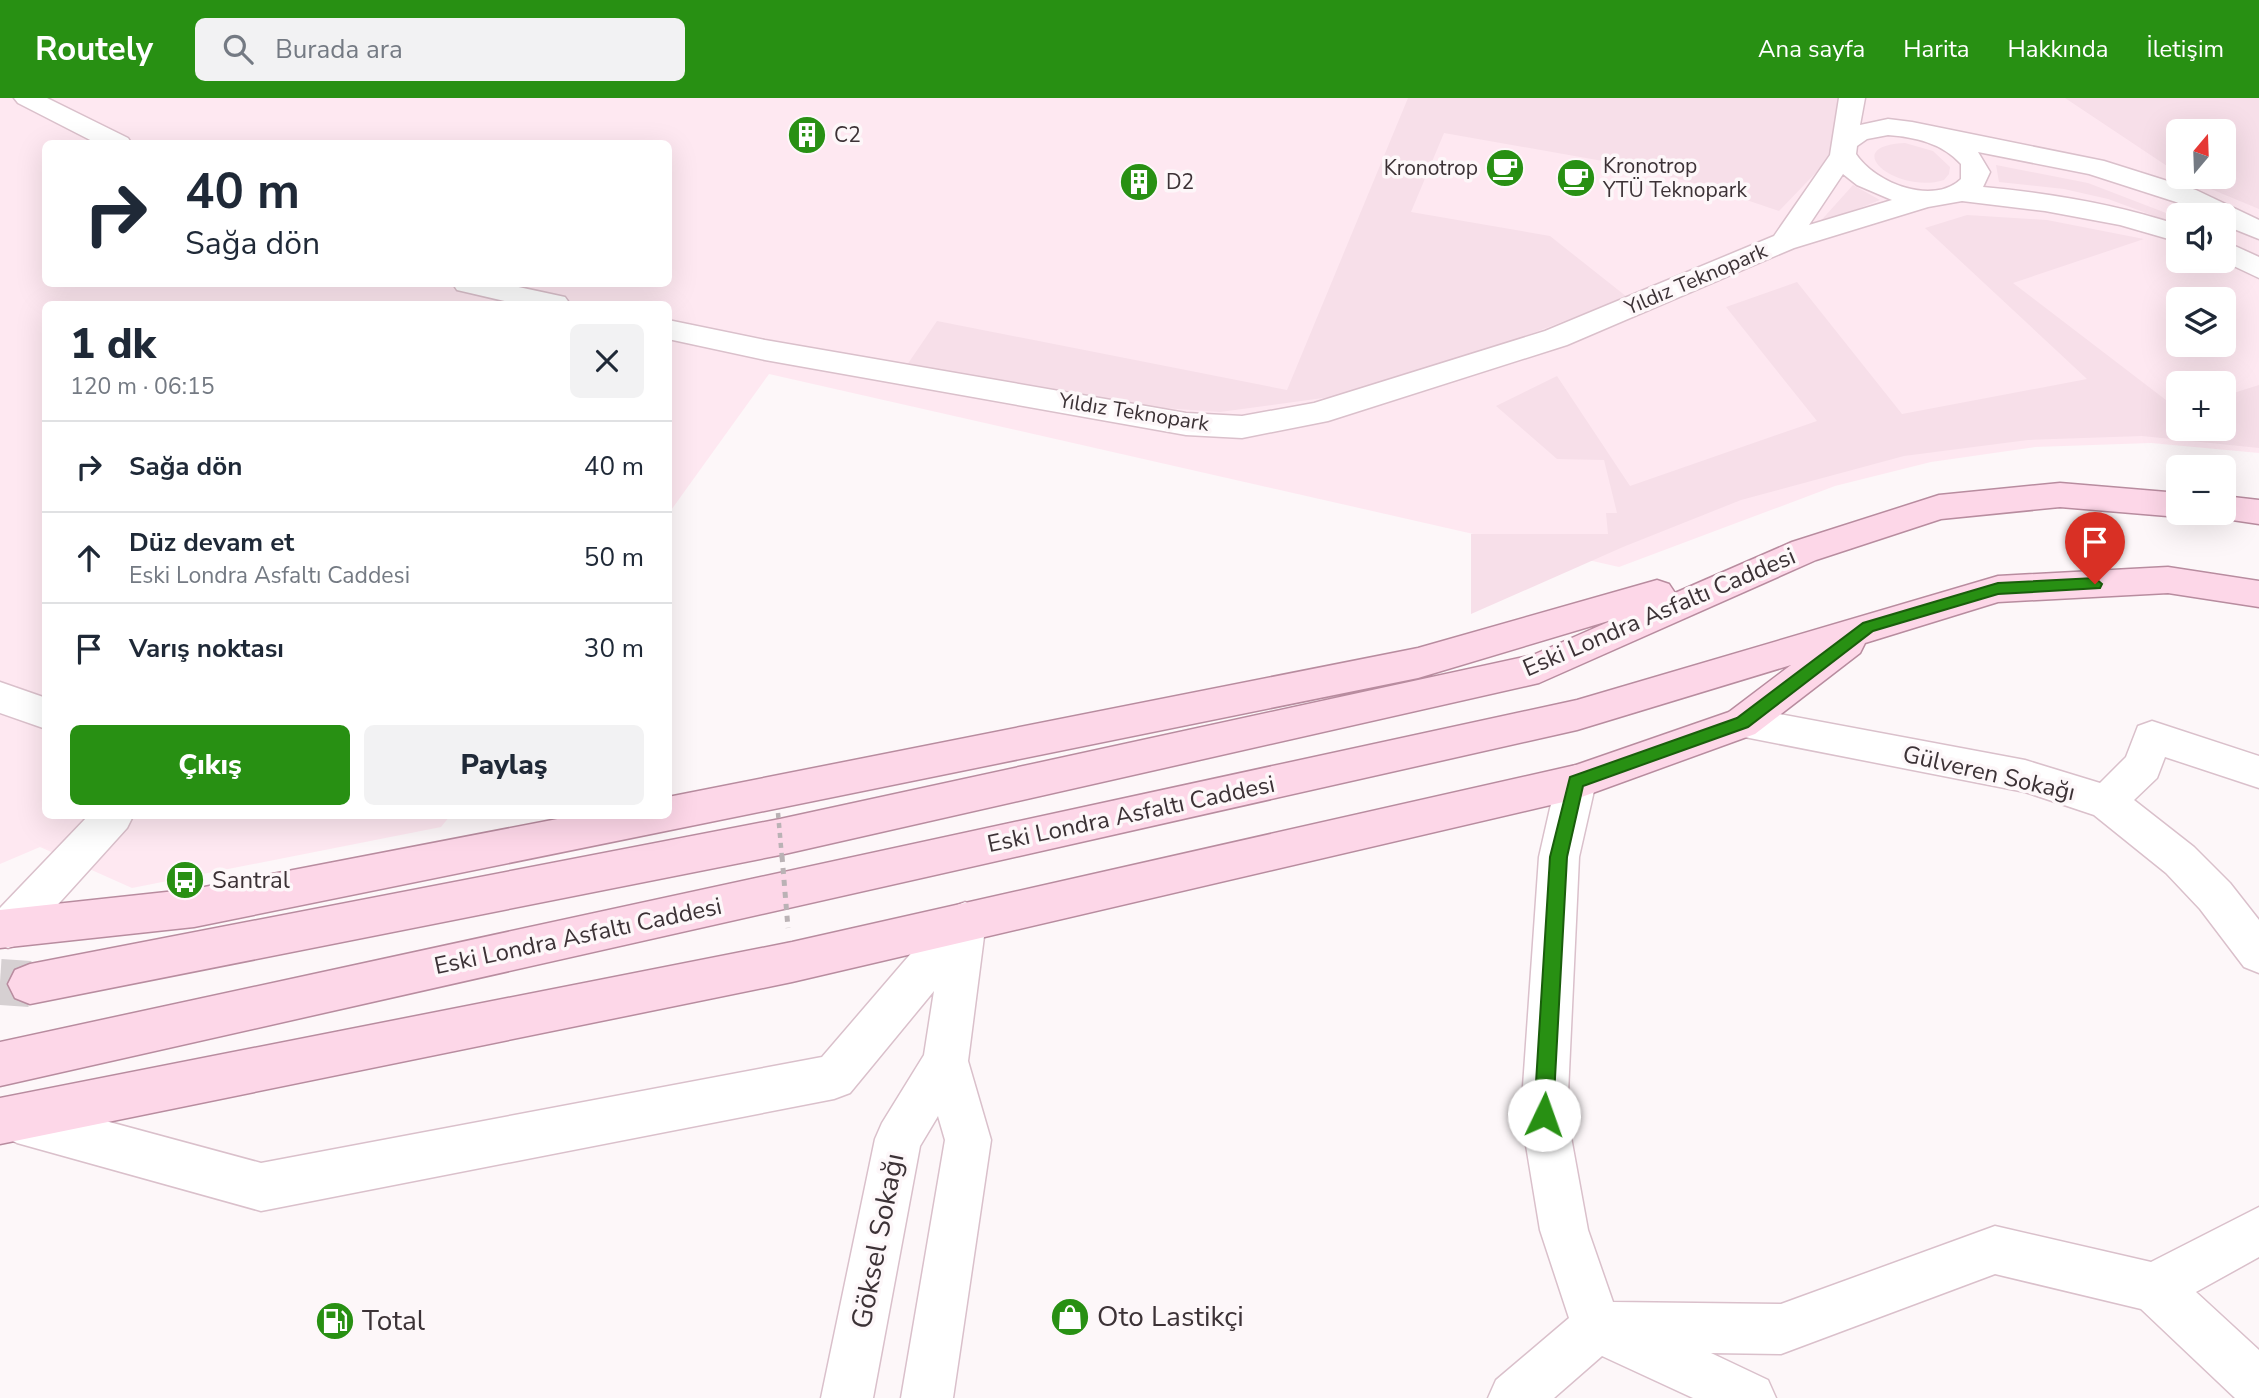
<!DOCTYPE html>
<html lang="tr">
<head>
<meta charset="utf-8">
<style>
  body { margin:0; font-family:"Nunito Sans",sans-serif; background:#f2f2f3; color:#1f2937; height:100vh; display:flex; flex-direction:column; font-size:26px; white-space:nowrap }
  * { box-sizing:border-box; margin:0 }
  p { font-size:23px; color:#747a83 }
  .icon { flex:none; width:38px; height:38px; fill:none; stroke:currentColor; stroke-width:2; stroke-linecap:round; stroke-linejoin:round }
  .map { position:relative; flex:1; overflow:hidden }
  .drawer { position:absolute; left:42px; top:203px; width:630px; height:518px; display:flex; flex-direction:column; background:#fff; border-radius:10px; box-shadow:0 7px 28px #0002 }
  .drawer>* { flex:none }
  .guide { position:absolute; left:42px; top:42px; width:630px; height:147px; border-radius:10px; box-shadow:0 7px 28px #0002; background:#fff; color:#1f2937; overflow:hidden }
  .needle { width:46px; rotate:19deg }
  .fabs { position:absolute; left:2166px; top:21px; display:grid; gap:14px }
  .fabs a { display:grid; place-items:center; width:70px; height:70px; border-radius:10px; background:#fff; box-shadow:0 7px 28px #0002; font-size:35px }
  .pin { position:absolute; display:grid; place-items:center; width:60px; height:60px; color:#fff; margin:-72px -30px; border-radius:50% 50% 50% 0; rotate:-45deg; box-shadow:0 0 7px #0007 }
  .pin .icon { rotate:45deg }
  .me { position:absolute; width:77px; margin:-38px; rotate:3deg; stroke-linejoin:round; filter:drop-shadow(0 0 5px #0008) }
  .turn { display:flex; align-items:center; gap:24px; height:147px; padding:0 28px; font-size:32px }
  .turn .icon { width:91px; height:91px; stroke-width:2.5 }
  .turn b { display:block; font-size:49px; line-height:60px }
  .round { display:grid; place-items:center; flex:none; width:74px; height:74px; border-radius:10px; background:#f2f2f3 }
  .summary { display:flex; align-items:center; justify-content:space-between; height:119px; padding:0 28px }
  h1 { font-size:42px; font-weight:800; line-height:52px }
  .primary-button { display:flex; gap:14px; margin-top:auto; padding:14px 28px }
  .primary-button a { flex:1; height:80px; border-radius:10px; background:#289013; color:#fff; font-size:28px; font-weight:800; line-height:80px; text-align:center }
  .primary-button a+a { background:#f2f2f3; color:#1f2937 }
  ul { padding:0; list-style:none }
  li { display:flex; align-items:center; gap:21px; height:91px; padding:0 28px; border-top:2px solid #e0e1e3 }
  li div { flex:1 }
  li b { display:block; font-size:26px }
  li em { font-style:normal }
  header { display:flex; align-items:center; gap:42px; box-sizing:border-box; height:98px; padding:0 35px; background:#289013; color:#fff }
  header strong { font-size:33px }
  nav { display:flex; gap:38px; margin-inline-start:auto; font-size:24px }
  .search { width:490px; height:63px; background:#f2f2f3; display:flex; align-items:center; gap:18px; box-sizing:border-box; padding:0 24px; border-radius:10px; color:#747a83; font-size:26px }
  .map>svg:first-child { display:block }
  .built { fill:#fee8f1; fill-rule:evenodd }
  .green { fill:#f7dfe9 }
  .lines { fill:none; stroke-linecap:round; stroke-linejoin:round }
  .major-tunnel { stroke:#d6d0d2; stroke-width:46; stroke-dasharray:46 23; stroke-linecap:butt }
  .minor-casing { stroke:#dac0cb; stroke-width:3 }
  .major-casing { stroke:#b88c9f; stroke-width:3 }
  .minor { fill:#fff; fill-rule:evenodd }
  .major { fill:#fdd7e8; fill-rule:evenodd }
  .path-bridge-far1 { stroke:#bab2b5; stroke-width:4.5; stroke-dasharray:5 5; stroke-linecap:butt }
  .path-bridge { stroke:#bab2b5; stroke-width:5; stroke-dasharray:6 6; stroke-linecap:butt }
  .route { fill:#289013; stroke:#1a5e0c; stroke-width:2 }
  .labels { text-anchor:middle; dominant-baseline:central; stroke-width:7; stroke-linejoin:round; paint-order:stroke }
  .far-poi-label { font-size:21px; fill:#3c3236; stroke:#fdf7f9; text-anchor:start }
  .far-street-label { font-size:21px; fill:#3c3236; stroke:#fdf7f9 }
  .street-label { font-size:24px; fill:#3c3236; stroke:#fdf7f9 }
  .poi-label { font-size:24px; fill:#3c3236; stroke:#fdf7f9; text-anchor:start }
  .near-street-label { font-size:28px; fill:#3c3236; stroke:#fdf7f9 }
  .near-poi-label { font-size:28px; fill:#3c3236; stroke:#fdf7f9; text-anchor:start }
</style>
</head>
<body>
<header>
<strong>Routely</strong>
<div class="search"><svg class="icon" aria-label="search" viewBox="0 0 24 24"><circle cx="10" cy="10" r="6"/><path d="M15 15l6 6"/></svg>Burada ara</div>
<nav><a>Ana sayfa</a><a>Harita</a><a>Hakkında</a><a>İletişim</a></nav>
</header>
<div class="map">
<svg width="2259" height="1300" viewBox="0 0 2259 1300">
  <rect width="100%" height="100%" fill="#fdf7f9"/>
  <path class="built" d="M0 0H2259V355L2151 345 2035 349 1931 364 1835 388 1619 469 769 276 669 415 668 206H46V718H450L441 729 132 790 40 749 0 766ZM2179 33H2224V79H2179ZM46 46H668V186H46ZM2179 117H2224V163H2179ZM2179 201H2224V247H2179ZM2179 285H2224V331H2179Z"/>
  <path class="green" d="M1408 0H1842L1832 58 1779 113 1702 87 1614 65 1444 35 1411 114 1550 138 1627 199 1473 258 1345 297 1220 314 1135 308 907 267 937 223 1287 292Z
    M2065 0H2259V111L2182 79H2224V33H2179V76Z
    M1905 45 1933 53 1950 69 1949 76 1944 82C1897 97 1837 48 1905 45Z
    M1996 67 2088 85 2179 120V127L2108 101 2064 91 1999 84Z
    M1853 87 1880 102 1817 127Z
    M1967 117 2047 122 2144 141 2013 185 2179 312V331H2224V298L2259 287V350L2142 338 2028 342 1904 358 1741 402 1623 449 1471 516V436H1608L1606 415H1617L1604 362 1557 361 1496 308 1557 278 1630 388 1817 323 1726 209 1797 184 1902 316 2087 281 1925 130Z"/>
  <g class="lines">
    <path class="major-tunnel" d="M0 884 30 886"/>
    <g class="minor-casing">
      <path id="minor" d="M14 0H47L128 40 132 46H98L18 5Z
        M1839 0H1865L1860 27 1888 21 1912 24 2104 63 2196 92 2259 122V141L2224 127V117H2204L2176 104 2089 76 1978 54 1990 74 1983 89C2049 95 2115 106 2179 127V144L2120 127 2045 113 1962 103 1928 109 1794 150 1567 247 1328 323 1242 340 1186 337 765 262 668 241V222L765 242 1186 315 1242 318 1314 305 1545 233 1774 138 1830 57ZM1888 37C1915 39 1942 45 1961 66V81C1933 108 1875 85 1856 56L1857 48 1867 41ZM1843 76 1857 87 1892 102 1809 127Z
        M2224 143 2259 159V180L2223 163Z
        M453 186H505L565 199 570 206H517L457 192Z
        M0 584 46 600V631L0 615Z
        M1742 609 2025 662 2100 685 2126 659 2138 628 2152 623 2259 658V690L2165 659 2157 680 2134 702 2194 749 2230 785 2259 822V875L2244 869 2200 811 2166 775 2094 717 2025 694 1729 636 1723 625 1729 614Z
        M1576 667 1590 672 1596 684 1579 759 1567 1017 1588 1132 1613 1204 1781 1206 1995 1128 2151 1164 2259 1109V1159L2196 1194 2259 1252V1300H2235L2141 1211 1995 1176 1781 1256 1711 1255 1768 1282 1776 1300H1693L1602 1258 1554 1300H1488L1496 1282 1569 1220 1540 1132 1521 1017 1539 759 1556 684 1562 672Z
        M88 718H133L127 730 23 845 8 850 0 847V810Z
        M965 804 980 810 986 823 968 963 991 1042 953 1300H901L945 1042 938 1018 920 1048 873 1300H821L875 1041 882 1025 924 957 934 893 850 995 834 1001 261 1113 17 1045 0 1037 1 1006 17 999 261 1065 822 959 950 810Z"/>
    </g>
    <g class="major-casing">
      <path id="major" d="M2060 385 2179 395V415H2191L2179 419 2060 409 1941 421 1816 462 1539 585 780 757 30 906 15 900 8 886 15 872 30 866 780 721 1533 557 1615 521 1418 580 194 829 0 850V812L194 791 573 718H668V699L1418 550 1657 482 1669 486 1675 495 1792 444 1939 397Z
        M2224 398 2259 402V426L2212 419 2210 415H2224Z
        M2168 469 2259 483V509L2168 495 1998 504 1865 545 1860 555 1755 636 1576 701 792 884 0 1046V1000L792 844 1576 667 1729 614 1791 567 1577 632 0 988V944L1577 602 1998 478Z"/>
    </g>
    <use href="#minor" class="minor"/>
    <use href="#major" class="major"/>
    <path class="path-bridge-far1" d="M778 715 782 760"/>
    <path class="path-bridge" d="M782 758 788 830"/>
  </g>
  <path class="route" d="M2095 480 2102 486 2100 490 1998 496 1873 533 1748 629 1583 688 1567 759 1553 1017 1550 1024 1544 1027 1537 1024 1534 1017 1550 759 1570 679 1737 620 1863 525 1998 485Z"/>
  <defs>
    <g id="building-disc" transform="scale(2.0125)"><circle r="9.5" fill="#289013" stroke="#fdf7f9"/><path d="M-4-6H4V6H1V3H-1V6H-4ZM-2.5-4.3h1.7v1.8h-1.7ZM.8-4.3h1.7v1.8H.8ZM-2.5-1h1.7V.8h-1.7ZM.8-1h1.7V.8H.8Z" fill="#fff"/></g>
    <g id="cafe-disc" transform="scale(2.0125)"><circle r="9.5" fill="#289013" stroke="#fdf7f9"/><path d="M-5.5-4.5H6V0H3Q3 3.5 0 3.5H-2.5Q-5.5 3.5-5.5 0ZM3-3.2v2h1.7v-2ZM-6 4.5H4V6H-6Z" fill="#fff"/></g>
    <g id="bus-disc" transform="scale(2.0125)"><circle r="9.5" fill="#289013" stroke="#fdf7f9"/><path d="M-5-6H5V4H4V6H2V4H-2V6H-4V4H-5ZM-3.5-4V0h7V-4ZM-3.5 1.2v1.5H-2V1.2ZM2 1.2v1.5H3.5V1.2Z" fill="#fff"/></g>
    <g id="shop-disc" transform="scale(2.0125)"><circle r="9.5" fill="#289013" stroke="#fdf7f9"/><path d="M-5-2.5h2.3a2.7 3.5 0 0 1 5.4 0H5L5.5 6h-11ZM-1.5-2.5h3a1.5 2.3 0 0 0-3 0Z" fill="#fff"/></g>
    <g id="fuel-disc" transform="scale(2.0125)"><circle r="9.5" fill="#289013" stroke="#fdf7f9"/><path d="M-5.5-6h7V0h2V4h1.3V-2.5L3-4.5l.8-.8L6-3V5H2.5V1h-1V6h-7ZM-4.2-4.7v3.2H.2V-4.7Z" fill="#fff"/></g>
  </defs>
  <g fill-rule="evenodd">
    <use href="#building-disc" x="807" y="37"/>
    <use href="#cafe-disc" x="1505" y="70"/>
    <use href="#cafe-disc" x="1576" y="80"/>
    <use href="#building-disc" x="1139" y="84"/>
    <use href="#bus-disc" x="185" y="782"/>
    <use href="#shop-disc" x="1070" y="1219"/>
    <use href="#fuel-disc" x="335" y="1223"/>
  </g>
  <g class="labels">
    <g class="far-poi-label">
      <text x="834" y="37">C2</text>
      <text x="1603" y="68">Kronotrop<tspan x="1603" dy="24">YTÜ Teknopark</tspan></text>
      <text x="1478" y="70" text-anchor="end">Kronotrop</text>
      <text x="1166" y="84">D2</text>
    </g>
    <g class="far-street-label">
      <text transform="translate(1696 181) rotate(-23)">Yıldız Teknopark</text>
      <text transform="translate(1134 314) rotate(9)">Yıldız Teknopark</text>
    </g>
    <g class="street-label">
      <text transform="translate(1659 514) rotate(-23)">Eski Londra Asfaltı Caddesi</text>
      <text transform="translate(1989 675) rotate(13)">Gülveren Sokağı</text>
      <text transform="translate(1131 716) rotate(-12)">Eski Londra Asfaltı Caddesi</text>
      <text transform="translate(578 838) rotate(-12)">Eski Londra Asfaltı Caddesi</text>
    </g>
    <g class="poi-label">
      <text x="212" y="782">Santral</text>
    </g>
    <g class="near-street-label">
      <text transform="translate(878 1143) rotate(-79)">Göksel Sokağı</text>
    </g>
    <g class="near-poi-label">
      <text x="1097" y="1219">Oto Lastikçi</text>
      <text x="362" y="1223">Total</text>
    </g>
  </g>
</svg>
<div class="fabs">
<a><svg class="needle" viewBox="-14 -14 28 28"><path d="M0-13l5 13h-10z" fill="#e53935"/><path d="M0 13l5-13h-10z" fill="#747a83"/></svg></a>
<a><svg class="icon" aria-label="sound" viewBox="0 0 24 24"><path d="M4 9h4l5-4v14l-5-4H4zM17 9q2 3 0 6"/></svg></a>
<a><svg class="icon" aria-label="layers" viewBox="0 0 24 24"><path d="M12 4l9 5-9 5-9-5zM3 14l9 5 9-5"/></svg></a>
<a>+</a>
<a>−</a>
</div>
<div class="pin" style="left:2095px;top:486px;background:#d93025"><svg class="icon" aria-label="arrive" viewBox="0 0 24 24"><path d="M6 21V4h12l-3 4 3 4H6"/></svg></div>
<svg class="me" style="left:1544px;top:1017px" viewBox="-20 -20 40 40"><circle r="19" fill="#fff"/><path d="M0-13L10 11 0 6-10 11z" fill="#289013"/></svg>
<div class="guide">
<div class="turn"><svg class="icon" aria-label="right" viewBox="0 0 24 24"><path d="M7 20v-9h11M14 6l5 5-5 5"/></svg><div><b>40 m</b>Sağa dön</div></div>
</div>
<section class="drawer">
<div class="summary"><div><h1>1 dk</h1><p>120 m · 06:15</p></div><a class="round"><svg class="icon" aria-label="close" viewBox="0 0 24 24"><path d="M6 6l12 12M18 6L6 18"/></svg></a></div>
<ul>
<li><svg class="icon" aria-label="right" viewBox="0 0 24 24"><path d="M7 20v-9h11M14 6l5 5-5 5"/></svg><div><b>Sağa dön</b></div><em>40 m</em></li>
<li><svg class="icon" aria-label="ahead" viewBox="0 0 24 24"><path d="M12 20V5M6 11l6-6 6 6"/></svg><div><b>Düz devam et</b><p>Eski Londra Asfaltı Caddesi</p></div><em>50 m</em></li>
<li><svg class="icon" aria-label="arrive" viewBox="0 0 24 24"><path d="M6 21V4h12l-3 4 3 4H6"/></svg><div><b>Varış noktası</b></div><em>30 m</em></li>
</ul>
<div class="primary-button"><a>Çıkış</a><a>Paylaş</a></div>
</section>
</div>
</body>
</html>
